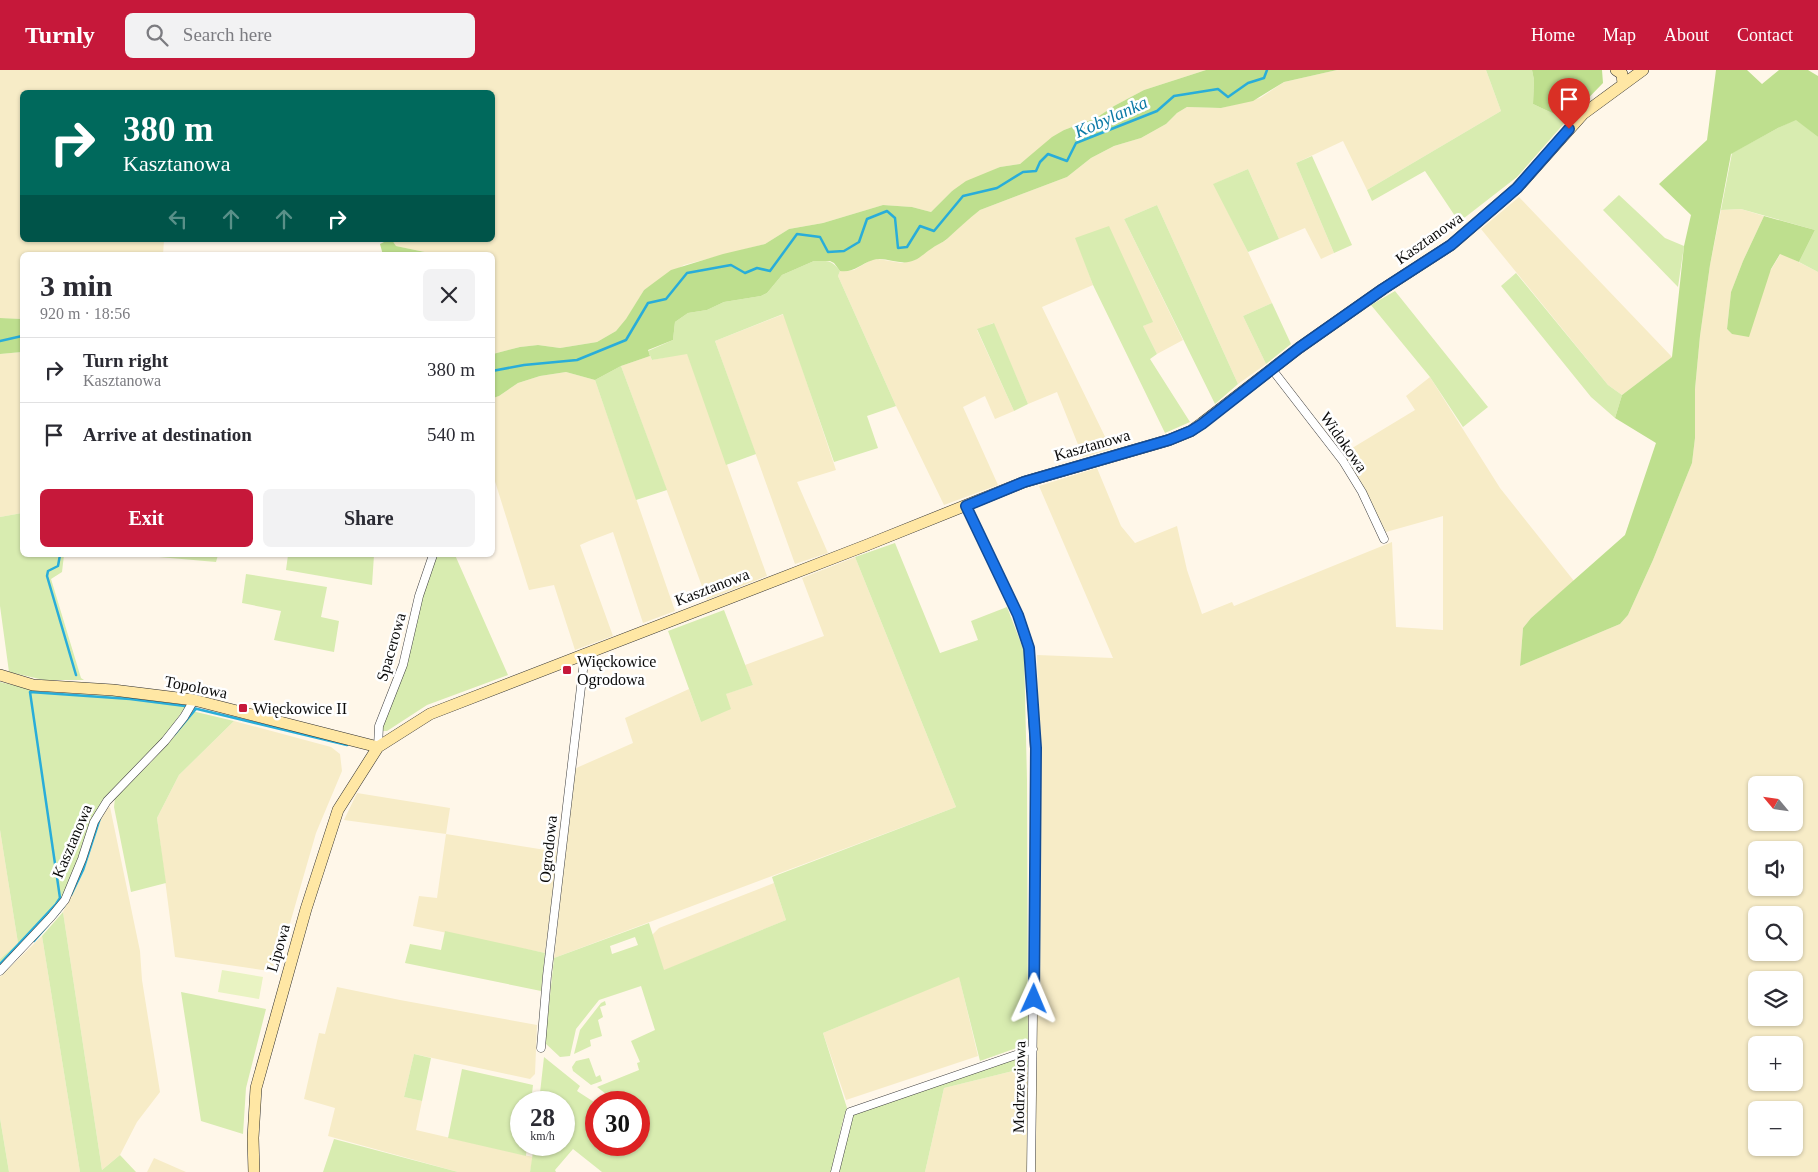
<!DOCTYPE html>
<html lang="en">
<head>
<meta charset="utf-8">
<style>
  body { margin:0; font-family:"Times New Roman",serif; background:#f2f2f3; color:#2b2b33; height:100vh; display:flex; flex-direction:column; font-size:19px; white-space:nowrap }
  * { box-sizing:border-box; margin:0 }
  p { font-size:16px; color:#7c7c81 }
  .icon { flex:none; width:28px; height:28px; fill:none; stroke:currentColor; stroke-width:2; stroke-linecap:round; stroke-linejoin:round }
  .map { position:relative; flex:1; overflow:hidden }
  .details { position:absolute; left:20px; top:182px; width:475px; height:305px; display:flex; flex-direction:column; background:#fff; border-radius:8px; box-shadow:0 1px 4px #0004 }
  .details>* { flex:none }
  .guide { position:absolute; left:20px; top:20px; width:475px; height:152px; border-radius:8px; box-shadow:0 1px 4px #0004; background:#00695c; color:#fff; overflow:hidden }
  .needle { width:32px; rotate:299deg }
  .controls { position:absolute; left:1748px; top:706px; display:grid; gap:10px }
  .controls a { display:grid; place-items:center; width:55px; height:55px; border-radius:8px; background:#fff; box-shadow:0 1px 4px #0004; font-size:25px }
  .speed { position:absolute; left:510px; top:1021px; display:flex; gap:10px; font-size:25px; font-weight:700; text-align:center }
  .speed>* { display:grid; place-content:center; width:65px; height:65px; border-radius:50%; background:#fff; box-shadow:0 1px 4px #0004; line-height:1 }
  .speed small { font-size:12px; font-weight:400 }
  .speed .limit { border:8px solid #d22; background:#fff; color:#111 }
  .pin { position:absolute; display:grid; place-items:center; width:42px; height:42px; color:#fff; margin:-51px -21px; border-radius:50% 50% 50% 0; rotate:-45deg; box-shadow:0 0 5px #0007 }
  .pin .icon { rotate:45deg }
  .me { position:absolute; width:55px; margin:-28px; rotate:1deg; stroke-linejoin:round; filter:drop-shadow(0 0 4px #0008) }
  .turn { display:flex; align-items:center; gap:18px; height:105px; padding:0 20px; font-size:22px }
  .turn .icon { width:65px; height:65px; stroke-width:2.5 }
  .turn b { display:block; font-size:35px; line-height:42px }
  .lanes { display:flex; align-items:center; height:48px; padding:0 20px; background:#0003; justify-content:center; gap:25px; direction:ltr }
  .lanes .off { opacity:.35 }
  .round { display:grid; place-items:center; flex:none; width:52px; height:52px; border-radius:8px; background:#f2f2f3 }
  .overview { display:flex; align-items:center; justify-content:space-between; height:85px; padding:0 20px }
  h1 { font-size:30px; font-weight:700; line-height:38px }
  .action { display:flex; gap:10px; margin-top:auto; padding:10px 20px }
  .action a { flex:1; height:58px; border-radius:8px; background:#c6183a; color:#fff; font-size:20px; font-weight:700; line-height:58px; text-align:center }
  .action a+a { background:#f2f2f3; color:#2b2b33 }
  ul { padding:0; list-style:none }
  li { display:flex; align-items:center; gap:15px; height:65px; padding:0 20px; border-top:1px solid #e1e1e2 }
  li div { flex:1 }
  li b { display:block; font-size:19px }
  li em { font-style:normal }
  header { display:flex; align-items:center; gap:30px; box-sizing:border-box; height:70px; padding:0 25px; background:#c6183a; color:#fff }
  header strong { font-size:24px }
  nav { display:flex; gap:28px; margin-inline-start:auto; font-size:18px }
  .search { width:350px; height:45px; background:#f2f2f3; display:flex; align-items:center; gap:12px; box-sizing:border-box; padding:0 18px; border-radius:8px; color:#7c7c81; font-size:19px }
  .map>svg:first-child { display:block }
  .farmland { fill:#f7ecc7; fill-rule:evenodd }
  .green { fill:#d8ecb0; fill-rule:evenodd }
  .forest { fill:#bedf8e }
  .pitch { fill:#e9f3c2 }
  .lines { fill:none; stroke-linecap:round; stroke-linejoin:round }
  .stream { stroke:#29add9; stroke-width:2.5 }
  .street-casing { stroke:#3e3e3e; stroke-width:9 }
  .secondary-casing { stroke:#2d2d2d; stroke-width:12 }
  .street { stroke:#fff; stroke-width:8 }
  .secondary { stroke:#ffe7a4; stroke-width:11 }
  .route-casing { stroke:#114b97; stroke-width:12 }
  .route { stroke:#1a73e8; stroke-width:9 }
  .poi-dot { fill:#c6183a; stroke:#fff; stroke-width:2 }
  .labels { text-anchor:middle; dominant-baseline:central; stroke-width:5; stroke-linejoin:round; paint-order:stroke }
  .street-label { font-size:16px; fill:#0b0b0b; stroke:#fff }
  .poi-label { font-size:16px; fill:#0b0b0b; stroke:#fff; text-anchor:start }
  .water-label { font-size:18px; font-style:italic; fill:#0b7aa6; stroke:#fff }
</style>
</head>
<body>
<header>
<strong>Turnly</strong>
<div class="search"><svg class="icon" aria-label="search" viewBox="0 0 24 24"><circle cx="10" cy="10" r="6"/><path d="M15 15l6 6"/></svg>Search here</div>
<nav><a>Home</a><a>Map</a><a>About</a><a>Contact</a></nav>
</header>
<div class="map">
<svg width="1818" height="1102" viewBox="0 0 1818 1102">
  <rect width="100%" height="100%" fill="#fff7e9"/>
  <path class="farmland" d="M0 0H1206L1144 20 1114 36 1096 48 1064 60 1020 94 1000 97 952 121 931 142 912 137 883 135 823 153 789 159 765 174 684 195 656 212 644 220 626 250 616 261 597 272 560 278 538 275 520 277 493 284 492 185H439L396 176 392 170H492V22H22V170H164L163 185H22V249L0 248Z
    M1337 0H1486L1501 41 1367 120 1343 71 1296 93 1334 183 1321 189 1305 158 1279 169 1248 99 1214 114 1248 182 1272 233 1243 246 1266 294 1238 314 1157 135 1124 149 1183 270 1157 284 1143 256 1152 252 1076 168 1093 215 1042 237 1111 379 1083 387 1057 322 1028 334 993 253 977 260 1014 341 995 349 985 326 963 337 998 415 944 435 896 336 838 206 840 201 854 200 871 190 878 189 902 193 915 190 935 176 946 170 968 149 980 140 1067 107 1091 88 1114 76 1141 68 1166 54 1177 43 1187 37 1221 38 1260 28 1284 12Z
    M1519 127 1672 287 1622 325 1608 315 1481 159Z
    M1741 139 1764 146 1743 191 1731 222 1727 259 1732 264 1781 183 1818 202V1102H1034L1040 708 1037 585 1113 588 1039 416 1097 398 1121 456 1135 473 1177 456 1187 500 1202 544 1232 532 1234 536 1392 472 1396 557 1443 560V446L1386 462 1344 383 1415 340 1406 326 1430 307 1500 418 1574 511 1531 548 1523 558 1520 596 1620 554 1628 545 1653 490 1692 393 1695 368V319L1700 266 1710 195 1721 140ZM1756 715H1794V752H1756ZM1756 780H1794V818H1756ZM1756 845H1794V882H1756ZM1756 910H1794V948H1756ZM1756 975H1794V1012H1756ZM1756 1040H1794V1078H1756Z
    M784 244 836 400 797 412 828 483 795 494 715 271Z
    M22 282V443L0 447V284Z
    M687 283 767 506 707 530 621 296 650 286 652 290Z
    M566 302 595 310 675 541 643 553 613 462 589 471 580 475 613 566 575 580 554 515 529 520 493 405 492 328 499 326 518 313 540 306Z
    M855 487 956 737 554 888 574 699 633 673 625 648 689 619 701 652 725 624 753 615 745 595 824 566 802 508Z
    M234 651 331 677 340 684 342 701 316 763 276 902 175 887 157 748 179 705Z
    M357 723 450 738 446 764 558 782 545 883 413 856 419 826 437 828 446 764 344 750Z
    M110 737 140 881 142 910 160 1022 137 1052 120 1085 102 1100 63 842 91 779 99 753 106 738Z
    M0 760 18 873 0 889Z
    M774 813 786 850 663 901 652 865 659 858Z
    M42 866 80 1102H9L0 1048V907Z
    M959 906 978 986 846 1030 823 963Z
    M337 917 400 930 537 955 535 1004 530 1009 414 984 404 1027 422 1031 416 1060 533 1087 530 1102H458L328 1066 335 1038 304 1029 319 963 325 964Z
    M1029 997 1028 1102H925L944 1018Z
    M154 1088 186 1102H147Z"/>
  <path class="green" d="M1486 0H1532L1534 10 1533 34 1567 50 1517 107 1459 152 1425 101 1372 131 1367 120 1501 41Z
    M1796 49 1818 67V202L1799 192 1815 160 1741 139 1721 140 1732 83 1778 58Z
    M1312 86 1352 175 1334 183 1296 93Z
    M1248 99 1279 169 1248 182 1213 114Z
    M1619 125 1665 168 1684 176 1678 217 1603 140Z
    M1157 135 1238 314 1215 334 1124 149Z
    M1109 156 1153 252 1143 256 1157 284 1150 289 1190 352 1165 363 1093 215 1075 168Z
    M814 191C828 191 831 189 840 201L838 206 896 336 867 346 878 378 834 392 783 244 715 271 756 384 726 395 687 284 652 290 648 281 673 270 675 252 688 243 707 240 724 232 761 226 767 223 782 205Z
    M1516 203 1608 315 1622 325 1615 348 1591 327 1501 216Z
    M1395 221 1488 337 1463 357 1430 307 1371 235Z
    M1272 233 1291 274 1266 294 1243 246Z
    M994 253 1028 334 1014 341 977 259Z
    M621 296 667 420 636 430 595 310Z
    M22 443V485H64L62 502 51 509 81 608 84 610H44L9 602 0 536V447Z
    M895 473 940 583 978 570 971 551 1007 537 1024 581 1027 710 1028 974 980 991 959 907 823 963 847 1038 843 1050 831 1102H602L573 1079 555 1100 556 1102H530L534 1075H564V1032H539L544 987 580 1016 577 1021 594 1032 598 1027 603 1029 606 1024 597 1017 639 1000 637 993 640 992 631 971 655 960 641 916 599 930 576 959 570 986 560 987 545 973 554 888 649 853 664 900 786 850 772 807 956 737 855 487ZM635 867 638 875 612 884 610 876ZM596 1032H639V1075H596Z
    M136 485H218L216 492Z
    M288 485H374L372 515 286 500Z
    M437 485H455L508 605 427 635 387 661H383L382 656 423 526Z
    M246 504 327 517 321 547 339 551 334 582 274 570 281 541 242 533Z
    M724 540 753 615 726 624 731 639 701 652 668 561Z
    M0 612 42 622 130 627 186 636 162 670 111 721 98 739 82 783 62 828 49 845 0 897V889L18 873 0 760Z
    M192 641 234 651 179 705 157 748 166 813 131 822 114 737 115 728 152 691 178 662Z
    M63 842 102 1100 120 1085 136 1102H80L42 866Z
    M445 861 545 883 541 921 405 893 410 874 441 880Z
    M181 922 266 939 246 1018 243 1064 201 1051Z
    M605 931 606 935 600 937 603 947 598 950 602 966 590 970 591 976 574 984 580 960 601 933Z
    M414 984 431 988 422 1031 404 1027Z
    M589 988 596 1007 600 1005 602 1011 591 1015 573 1001 572 997 576 991Z
    M1016 989 1030 991 1029 997 944 1018 925 1102H839L853 1044Z
    M462 999 533 1015 531 1032H521V1075H527L526 1086 448 1068Z
    M0 1048 9 1102H0Z
    M334 1069 458 1102H323Z"/>
  <path class="forest" d="M1206 0H1337L1284 12 1253 31 1221 38 1187 37 1177 43 1166 54 1141 68 1114 76 1091 88 1067 107 980 140C968 149 958 159 947 169 942 173 936 175 931 179 926 182 920 188 915 190 901 197 886 186 873 190 860 194 854 203 840 201L834 193 830 191H814L782 205 767 223 761 226 724 232 707 240 688 243 675 252 673 270 648 280 650 286 621 296 595 310 566 302 540 306 518 313 499 326 493 328V284L520 277 538 275 560 278 597 272 616 261 626 249 644 220 671 200 723 184 765 174 789 159 823 153 883 135 912 137 931 142 952 121 966 111 1000 97 1020 94 1052 67 1064 60 1096 48 1114 36 1144 20Z
    M1532 0H1602L1603 13 1567 50 1533 34 1534 10Z
    M1716 0H1747L1762 14 1779 0H1808L1818 6V67L1796 50 1778 58 1731 84 1710 195 1700 266 1695 319V368L1692 393 1653 490 1628 545 1620 554 1520 596 1523 558 1531 548 1625 465 1656 373 1615 348 1622 325 1672 287 1684 176 1691 145 1659 114 1707 70Z
    M1764 146 1815 160 1799 192 1780 184 1771 199 1749 267 1732 264 1727 259 1731 222 1743 191Z
    M388 170H392L396 176 439 185H383L380 174Z
    M0 248 22 249V282L0 284Z"/>
  <path class="pitch" d="M222 900 263 907 259 929 218 922Z"/>
  <g class="lines">
    <path class="stream" d="M0 271 22 266
      M492 301 524 295 577 290 626 270 648 233 666 229 687 203 731 195 745 203 757 198 770 201 797 164 820 167 828 182 844 181 859 172 867 149 887 141 895 148 898 178 907 177 920 156 934 161 963 126 997 118 1023 102 1036 101 1040 92 1048 84 1067 91 1076 73 1157 41 1174 26 1218 19 1228 27 1248 13 1264 8 1267 0
      M60 485 58 496 48 501 47 506 76 605
      M174 665 195 640
      M71 825 83 800 100 748
      M55 847 64 836
      M34 871 48 855
      M0 894 56 834 60 828 30 622 130 629 185 636 347 675"/>
    <g class="street-casing">
      <path id="street" d="M1271 298 1343 391 1362 422 1384 469
        M967 436 1018 545 1029 578 1036 706 1031 1102
        M378 677 379 656 403 595 419 526 433 485
        M0 901 51 847 65 830 82 789 94 752 107 731 165 671 184 647 194 630
        M541 978 547 906 585 583
        M835 1102 850 1042 1033 979"/>
    </g>
    <g class="secondary-casing">
      <path id="secondary" d="M1616 0 1622 4 1623 14
        M0 605 33 615 113 620 194 630 378 677
        M254 1102 253 1068 256 1018 306 839 338 740 378 677 430 644 867 475 1024 412 1169 370 1191 361 1202 353 1299 278 1383 219 1451 175 1517 118 1583 44 1643 0"/>
    </g>
    <use href="#street" class="street"/>
    <use href="#secondary" class="secondary"/>
  </g>
  <g class="lines">
    <g class="route-casing">
      <path id="route" d="M1034 929 1036 678 1029 578 1018 545 966 436 1024 412 1169 370 1191 361 1202 354 1299 278 1383 219 1451 175 1517 118 1569 59"/>
    </g>
    <use href="#route" class="route"/>
  </g>
  <g class="poi-dot">
    <rect x="562" y="595" width="10" height="10" rx="2.5"/>
    <rect x="238" y="633" width="10" height="10" rx="2.5"/>
  </g>
  <g class="labels">
    <g class="street-label">
      <text transform="translate(1429 168) rotate(-35)">Kasztanowa</text>
      <text transform="translate(1344 372) rotate(55)">Widokowa</text>
      <text transform="translate(1092 375) rotate(-16)">Kasztanowa</text>
      <text transform="translate(712 517) rotate(-21)">Kasztanowa</text>
      <text transform="translate(391 577) rotate(-74)">Spacerowa</text>
      <text transform="translate(196 617) rotate(11)">Topolowa</text>
      <text transform="translate(72 771) rotate(-67)">Kasztanowa</text>
      <text transform="translate(548 779) rotate(-84)">Ogrodowa</text>
      <text transform="translate(278 878) rotate(-74)">Lipowa</text>
      <text transform="translate(1019 1017) rotate(-89)">Modrzewiowa</text>
    </g>
    <g class="poi-label">
      <text x="577" y="591">Więckowice<tspan x="577" dy="18">Ogrodowa</tspan></text>
      <text x="253" y="638">Więckowice II</text>
    </g>
    <g class="water-label">
      <text transform="translate(1111 47) rotate(-24)">Kobylanka</text>
    </g>
  </g>
</svg>
<div class="controls">
<a><svg class="needle" viewBox="-14 -14 28 28"><path d="M0-13l5 13h-10z" fill="#e53935"/><path d="M0 13l5-13h-10z" fill="#7c7c81"/></svg></a>
<a><svg class="icon" aria-label="sound" viewBox="0 0 24 24"><path d="M4 9h4l5-4v14l-5-4H4zM17 9q2 3 0 6"/></svg></a>
<a><svg class="icon" aria-label="search" viewBox="0 0 24 24"><circle cx="10" cy="10" r="6"/><path d="M15 15l6 6"/></svg></a>
<a><svg class="icon" aria-label="layers" viewBox="0 0 24 24"><path d="M12 4l9 5-9 5-9-5zM3 14l9 5 9-5"/></svg></a>
<a>+</a>
<a>−</a>
</div>
<div class="speed"><div>28<small>km/h</small></div><div class="limit">30</div></div>
<div class="pin" style="left:1569px;top:59px;background:#d93025"><svg class="icon" aria-label="arrive" viewBox="0 0 24 24"><path d="M6 21V4h12l-3 4 3 4H6"/></svg></div>
<svg class="me" style="left:1034px;top:929px" viewBox="-20 -20 40 40"><path d="M0-17L14 15 0 8-14 15z" fill="#1a73e8" stroke="#fff" stroke-width="4"/></svg>
<div class="guide">
<div class="turn"><svg class="icon" aria-label="right" viewBox="0 0 24 24"><path d="M7 20v-9h11M14 6l5 5-5 5"/></svg><div><b>380 m</b>Kasztanowa</div></div>
<div class="lanes"><svg class="icon off" aria-label="left" viewBox="0 0 24 24"><path d="M17 20v-9H6M10 6l-5 5 5 5"/></svg><svg class="icon off" aria-label="ahead" viewBox="0 0 24 24"><path d="M12 20V5M6 11l6-6 6 6"/></svg><svg class="icon off" aria-label="ahead" viewBox="0 0 24 24"><path d="M12 20V5M6 11l6-6 6 6"/></svg><svg class="icon" aria-label="right" viewBox="0 0 24 24"><path d="M7 20v-9h11M14 6l5 5-5 5"/></svg></div>
</div>
<section class="details">
<div class="overview"><div><h1>3 min</h1><p>920 m · 18:56</p></div><a class="round"><svg class="icon" aria-label="close" viewBox="0 0 24 24"><path d="M6 6l12 12M18 6L6 18"/></svg></a></div>
<ul>
<li><svg class="icon" aria-label="right" viewBox="0 0 24 24"><path d="M7 20v-9h11M14 6l5 5-5 5"/></svg><div><b>Turn right</b><p>Kasztanowa</p></div><em>380 m</em></li>
<li><svg class="icon" aria-label="arrive" viewBox="0 0 24 24"><path d="M6 21V4h12l-3 4 3 4H6"/></svg><div><b>Arrive at destination</b></div><em>540 m</em></li>
</ul>
<div class="action"><a>Exit</a><a>Share</a></div>
</section>
</div>
</body>
</html>
